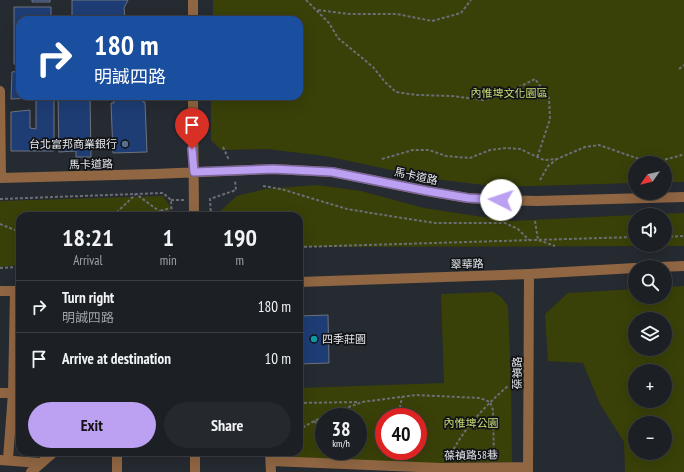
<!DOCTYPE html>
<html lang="en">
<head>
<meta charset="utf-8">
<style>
  body { margin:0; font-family:"PT Sans Narrow","Noto Sans TC",sans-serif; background:#25282d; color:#f1f3f6; height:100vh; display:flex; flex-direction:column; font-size:15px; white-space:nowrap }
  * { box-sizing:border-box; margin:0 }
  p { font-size:13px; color:#a0a3a7 }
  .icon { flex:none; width:22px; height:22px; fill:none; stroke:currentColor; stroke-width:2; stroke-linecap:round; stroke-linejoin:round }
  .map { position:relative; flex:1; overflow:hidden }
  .drawer { position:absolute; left:16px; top:212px; width:287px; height:244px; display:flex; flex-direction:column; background:#1c2025; border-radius:12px; box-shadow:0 4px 16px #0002,0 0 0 1px #3a3e42 }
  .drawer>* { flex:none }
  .guide { position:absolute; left:16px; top:16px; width:287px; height:84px; border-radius:12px; box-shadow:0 4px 16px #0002,0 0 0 1px #3a3e42; background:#1a4fa0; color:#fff; overflow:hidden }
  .needle { width:26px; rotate:236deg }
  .tools { position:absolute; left:628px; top:156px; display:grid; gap:8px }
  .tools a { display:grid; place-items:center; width:44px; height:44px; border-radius:50%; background:#1c2025; box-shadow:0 4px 16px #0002,0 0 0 1px #3a3e42; font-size:20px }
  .speed { position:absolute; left:315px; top:408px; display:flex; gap:8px; font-size:20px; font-weight:700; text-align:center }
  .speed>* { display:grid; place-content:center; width:52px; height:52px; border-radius:50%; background:#1c2025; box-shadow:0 4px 16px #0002,0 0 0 1px #3a3e42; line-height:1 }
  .speed small { font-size:10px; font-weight:400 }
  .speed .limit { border:6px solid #d22; background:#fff; color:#111 }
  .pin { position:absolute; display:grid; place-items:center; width:34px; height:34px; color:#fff; margin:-41px -17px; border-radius:50% 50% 50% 0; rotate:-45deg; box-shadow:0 0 4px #0007 }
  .pin .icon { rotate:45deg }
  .me { position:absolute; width:44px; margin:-22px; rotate:274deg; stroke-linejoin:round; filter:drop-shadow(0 0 3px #0008) }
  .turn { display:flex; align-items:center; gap:14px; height:84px; padding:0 12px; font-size:18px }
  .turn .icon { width:52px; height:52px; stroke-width:2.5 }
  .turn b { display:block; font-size:28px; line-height:34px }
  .eta { display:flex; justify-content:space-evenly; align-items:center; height:68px; text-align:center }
  .eta b { font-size:24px; font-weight:700; line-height:28px }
  .action { display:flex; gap:8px; margin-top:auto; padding:8px 12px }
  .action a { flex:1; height:46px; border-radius:24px; background:#bca0f2; color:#111; font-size:16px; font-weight:700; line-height:46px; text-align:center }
  .action a+a { background:#25282d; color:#f1f3f6 }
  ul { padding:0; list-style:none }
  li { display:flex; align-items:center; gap:12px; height:52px; padding:0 12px; border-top:1px solid #3a3e42 }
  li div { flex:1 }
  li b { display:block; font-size:15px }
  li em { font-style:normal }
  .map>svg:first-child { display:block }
  .green { fill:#394008; fill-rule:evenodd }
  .building { fill:#1e3d74; stroke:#6e737c }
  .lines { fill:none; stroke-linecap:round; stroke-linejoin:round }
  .path { stroke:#6b6f75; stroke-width:2; stroke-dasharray:3 2; stroke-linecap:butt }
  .minor { stroke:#906643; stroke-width:10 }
  .route-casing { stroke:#7a689d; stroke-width:10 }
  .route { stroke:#bca0f2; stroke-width:7 }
  .service-dot { fill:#5c6f8a; stroke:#111316; stroke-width:1.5 }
  .culture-dot { fill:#0f9aa8; stroke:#111316; stroke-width:1.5 }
  .labels { text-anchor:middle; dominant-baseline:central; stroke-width:3.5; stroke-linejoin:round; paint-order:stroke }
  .park-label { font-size:11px; fill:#ccde75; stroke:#111316 }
  .poi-label { font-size:11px; fill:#e5e8ed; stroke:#111316; text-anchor:end }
  .street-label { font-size:11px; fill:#e5e8ed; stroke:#111316 }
</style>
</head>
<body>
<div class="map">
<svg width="684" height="472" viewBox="0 0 684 472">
  <rect width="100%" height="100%" fill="#262a31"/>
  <path class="green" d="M213 0H684V182H665V163H635V183L500 187 434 179 325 156 267 149 221 150 211 140V96H299V20H213Z
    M317 185 361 191 424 208 510 221 635 215V245H665V215H636L684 213V246L299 247V216H218V213L237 196 265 189Z
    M163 196 170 206 169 216H20V265L0 267V201Z
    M684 286V472H625L624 442 600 404 583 363 548 361 545 314 568 293 635 289V297H665V287ZM635 319H665V349H635ZM635 371H665V401H635ZM635 423H665V453H635Z
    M493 292 501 297 508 306 511 381 512 462 423 463 280 457 279 452H299V388L444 383 441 294ZM324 417H358V451H324ZM384 417H418V451H384Z
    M20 352V442L17 437Z"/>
  <path class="building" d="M32 0H50V2H32Z
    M72 0H128L124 8 125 18H72Z
    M14 7H51V20H20V65L14 64Z
    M20 71V96H54V151H11V112L30 110V128L36 129V98L11 99 12 72Z
    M58 96H90L91 157H76V151L59 152Z
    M113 96H143V102H145L147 152 113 153 111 103H114Z
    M328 315 329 363 299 364V316Z"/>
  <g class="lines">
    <path class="path" d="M306 0 329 23 338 38 373 67 385 82 396 92 417 95 452 96 483 100 503 95 535 79 549 98 550 119 537 158
      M318 10 349 14H397L432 21 461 13 471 0
      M679 69 684 65
      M223 147 229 160
      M382 159 413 150H429L446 156 470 158 490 150 506 148 520 149 544 160 557 159 585 147 599 145 645 161H659L679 156 684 154
      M540 180 548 166 556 160
      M263 186 281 189 347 209 377 214 435 223H505L518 229 529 240
      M0 199 163 193 171 200 172 216
      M171 200H184
      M113 216 136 194 159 211 163 216
      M152 216 159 211 171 208
      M211 216 210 199 236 190 235 181
      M535 221 538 240 555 246
      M0 224 20 232
      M665 237 684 236
      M299 247 635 237
      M0 268 20 267
      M299 403 358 402
      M400 408 402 397
      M314 421 324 430
      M299 431 305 426 320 418 362 402 416 395 480 398 490 402 493 410 494 457
      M449 458C463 429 484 407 509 385"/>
    <path class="minor" d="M193 20V0
      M0 91 1 178
      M193 96 194 216
      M0 178 154 174 273 169 332 172 427 191 467 198 501 200 537 201 684 197
      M659 267 684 266
      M299 282 529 274 635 268
      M0 291H20
      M0 393H13
      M270 452 271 472
      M8 459 13 393 15 291
      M0 460 40 463
      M271 461 442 468 528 467
      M31 472 54 452
      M117 472V452
      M195 472V452
      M528 472 529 274"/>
  </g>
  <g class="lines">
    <g class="route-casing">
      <path id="route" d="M192 149 194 172 273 169 332 172 427 191 468 198 501 200"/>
    </g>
    <use href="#route" class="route"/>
  </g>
  <circle class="service-dot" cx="125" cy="144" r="4"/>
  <circle class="culture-dot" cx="314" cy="339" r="4"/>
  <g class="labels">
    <g class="park-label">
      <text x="509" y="93">內惟埤文化園區</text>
      <text x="471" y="423">內惟埤公園</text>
    </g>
    <g class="poi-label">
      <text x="117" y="144">台北富邦商業銀行</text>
      <text x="322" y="339" text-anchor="start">四季莊園</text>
    </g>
    <g class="street-label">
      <text transform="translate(91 164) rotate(-1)">馬卡道路</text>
      <text transform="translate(416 176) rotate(12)">馬卡道路</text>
      <text transform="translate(467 264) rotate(-2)">翠華路</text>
      <text transform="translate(517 373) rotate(-90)">葆禎路</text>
      <text transform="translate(471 455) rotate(-1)">葆禎路58巷</text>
    </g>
  </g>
</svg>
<div class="tools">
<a><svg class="needle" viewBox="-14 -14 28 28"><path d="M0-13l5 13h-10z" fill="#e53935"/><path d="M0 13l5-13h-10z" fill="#a0a3a7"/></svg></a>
<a><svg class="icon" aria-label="sound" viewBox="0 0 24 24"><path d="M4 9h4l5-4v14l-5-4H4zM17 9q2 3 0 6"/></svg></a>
<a><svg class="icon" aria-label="search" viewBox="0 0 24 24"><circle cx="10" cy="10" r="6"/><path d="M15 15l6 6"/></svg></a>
<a><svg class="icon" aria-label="layers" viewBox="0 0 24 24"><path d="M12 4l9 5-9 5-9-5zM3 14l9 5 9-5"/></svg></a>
<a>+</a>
<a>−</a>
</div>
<div class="speed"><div>38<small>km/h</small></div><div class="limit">40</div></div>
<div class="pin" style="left:192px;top:149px;background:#d93025"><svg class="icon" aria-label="arrive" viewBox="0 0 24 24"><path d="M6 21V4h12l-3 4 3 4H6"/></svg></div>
<svg class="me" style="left:501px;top:200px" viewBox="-20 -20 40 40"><circle r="19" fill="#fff"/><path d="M0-13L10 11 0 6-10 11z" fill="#bca0f2"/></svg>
<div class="guide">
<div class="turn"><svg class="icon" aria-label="right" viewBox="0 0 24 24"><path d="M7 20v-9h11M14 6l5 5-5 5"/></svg><div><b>180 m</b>明誠四路</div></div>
</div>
<section class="drawer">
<div class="eta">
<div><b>18:21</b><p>Arrival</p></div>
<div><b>1</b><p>min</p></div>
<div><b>190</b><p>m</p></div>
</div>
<ul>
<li><svg class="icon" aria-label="right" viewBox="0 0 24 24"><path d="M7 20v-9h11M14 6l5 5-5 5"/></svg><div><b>Turn right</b><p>明誠四路</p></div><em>180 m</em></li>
<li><svg class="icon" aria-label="arrive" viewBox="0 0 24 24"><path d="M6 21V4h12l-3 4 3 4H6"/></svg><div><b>Arrive at destination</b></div><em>10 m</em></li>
</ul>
<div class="action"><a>Exit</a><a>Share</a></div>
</section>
</div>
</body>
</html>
